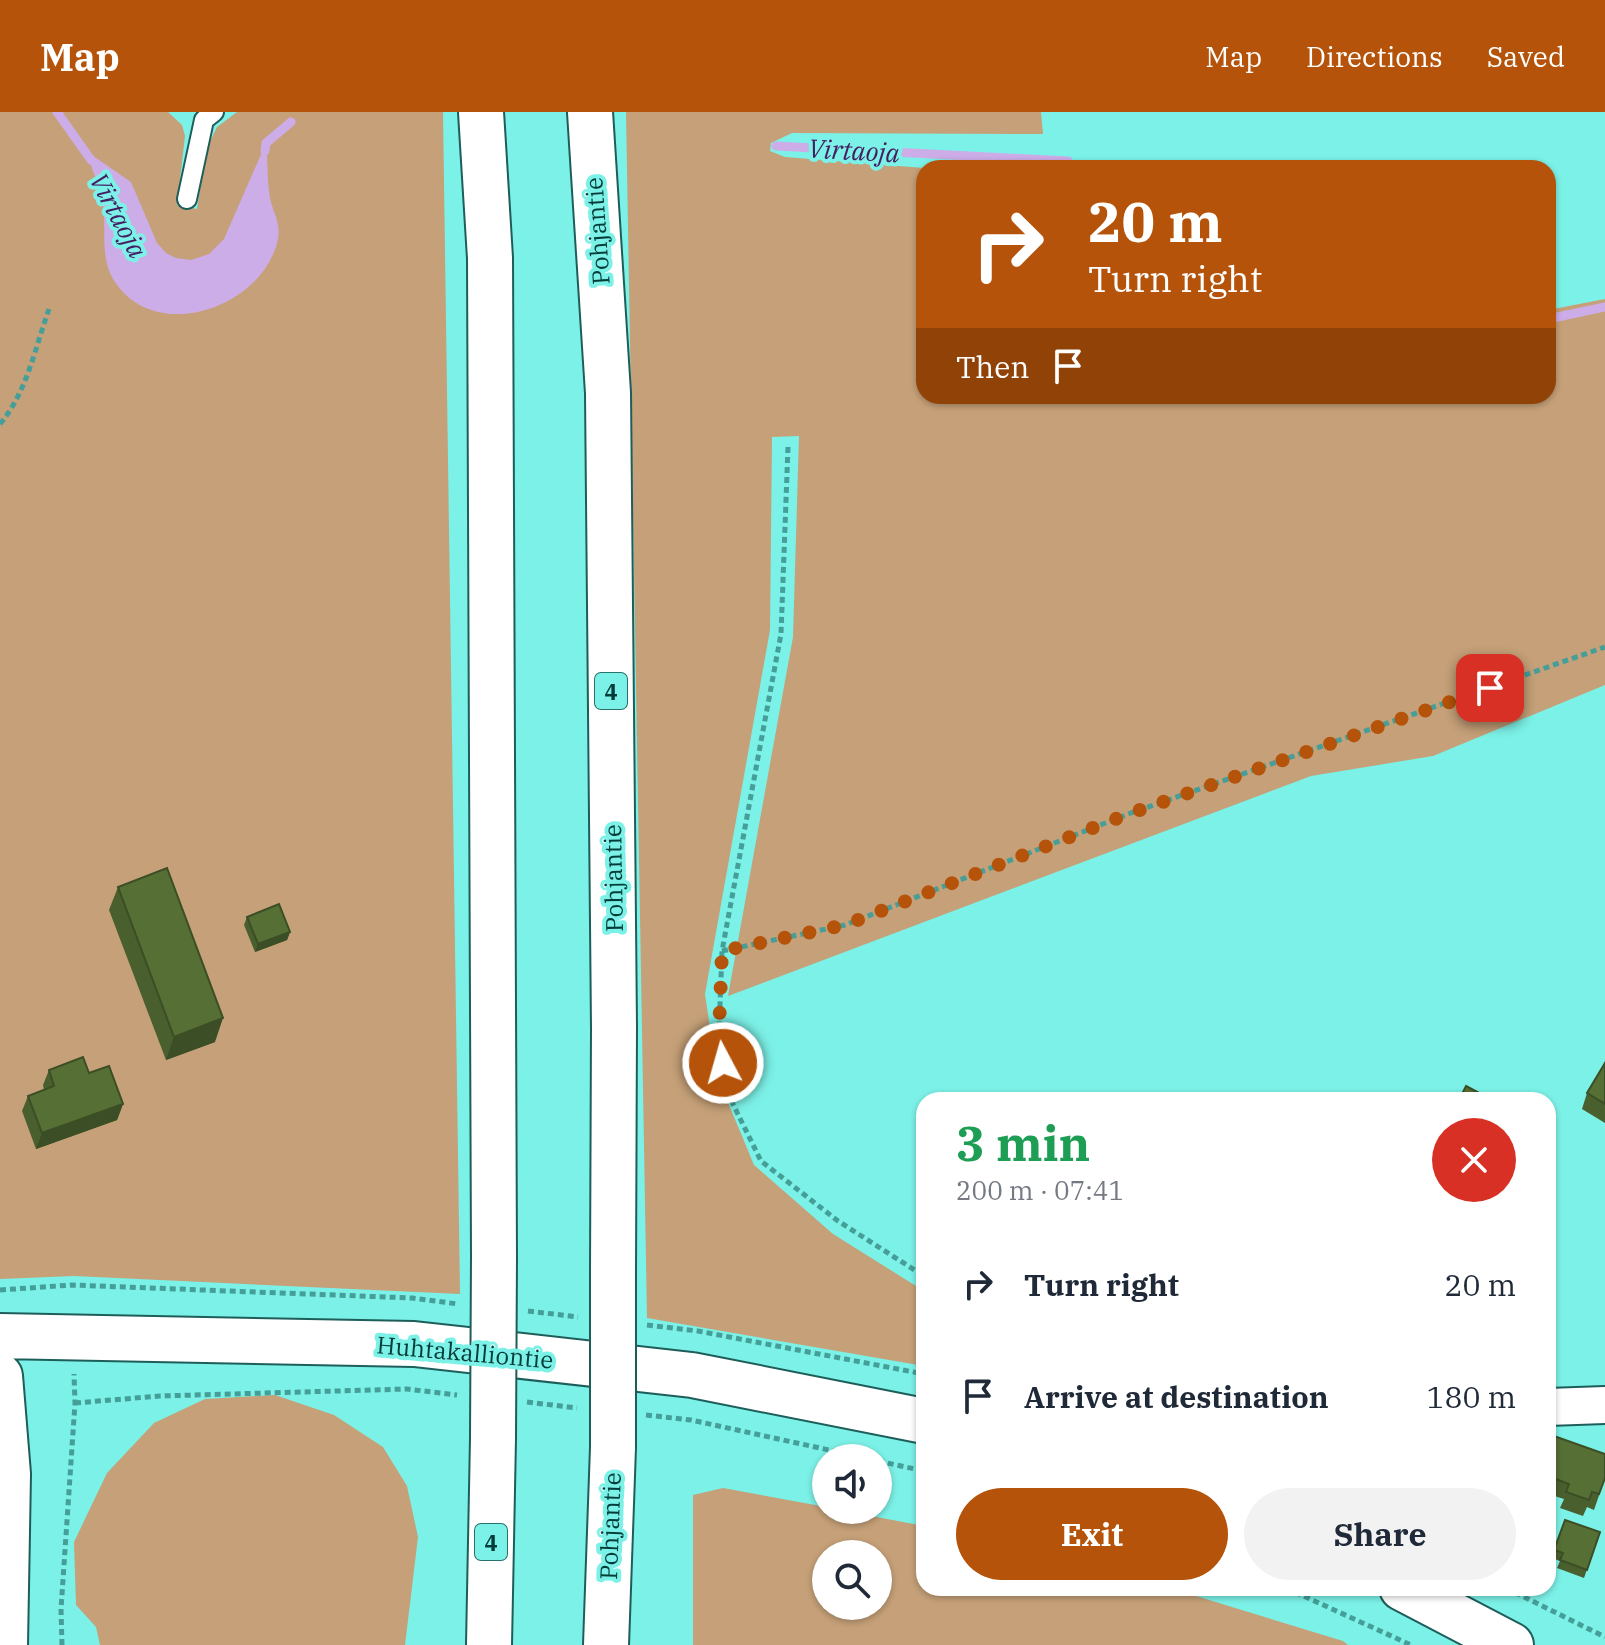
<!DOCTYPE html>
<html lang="en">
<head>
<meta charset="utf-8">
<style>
  body { margin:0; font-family:"IBM Plex Serif",serif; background:#f2f2f3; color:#1f2937; height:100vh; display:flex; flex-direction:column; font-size:30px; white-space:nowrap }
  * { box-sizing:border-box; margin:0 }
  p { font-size:26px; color:#747a83 }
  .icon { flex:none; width:44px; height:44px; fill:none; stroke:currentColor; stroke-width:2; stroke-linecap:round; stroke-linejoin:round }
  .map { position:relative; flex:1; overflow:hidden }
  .sheet { position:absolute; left:916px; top:980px; width:640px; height:504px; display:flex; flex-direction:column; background:#fff; border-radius:24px; box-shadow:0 2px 6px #0004 }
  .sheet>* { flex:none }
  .top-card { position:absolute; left:916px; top:48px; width:640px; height:244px; border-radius:24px; box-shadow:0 2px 6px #0004; background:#b45309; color:#fff; overflow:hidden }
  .tools { position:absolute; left:812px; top:1332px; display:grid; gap:16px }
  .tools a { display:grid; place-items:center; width:80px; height:80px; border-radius:50%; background:#fff; box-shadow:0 2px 6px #0004; font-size:40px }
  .pin { position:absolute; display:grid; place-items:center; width:68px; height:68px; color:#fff; margin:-34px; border-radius:16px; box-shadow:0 4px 12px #0006 }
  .me { position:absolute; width:88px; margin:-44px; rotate:354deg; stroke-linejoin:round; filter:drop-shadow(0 0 6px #0008) }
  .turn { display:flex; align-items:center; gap:28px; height:168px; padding:0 40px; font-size:36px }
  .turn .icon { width:104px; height:104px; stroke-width:2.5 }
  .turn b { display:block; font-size:56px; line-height:68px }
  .then { display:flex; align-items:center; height:76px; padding:0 40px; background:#0003; gap:16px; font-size:30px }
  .round { display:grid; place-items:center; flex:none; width:84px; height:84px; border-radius:42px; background:#f2f2f3 }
  .head { display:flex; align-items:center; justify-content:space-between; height:136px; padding:0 40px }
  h1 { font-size:48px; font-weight:700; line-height:60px; color:#1e9e55 }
  .primary-button { display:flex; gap:16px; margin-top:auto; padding:16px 40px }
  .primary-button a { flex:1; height:92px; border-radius:48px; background:#b45309; color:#fff; font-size:32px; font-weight:700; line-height:92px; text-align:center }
  .primary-button a+a { background:#f2f2f3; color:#1f2937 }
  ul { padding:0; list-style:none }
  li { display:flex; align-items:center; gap:24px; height:112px; padding:0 40px }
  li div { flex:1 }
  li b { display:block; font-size:30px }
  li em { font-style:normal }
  header { display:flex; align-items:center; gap:48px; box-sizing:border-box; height:112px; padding:0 40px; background:#b45309; color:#fff }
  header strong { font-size:38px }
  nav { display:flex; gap:44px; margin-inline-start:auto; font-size:28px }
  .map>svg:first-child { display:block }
  .green { fill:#c5a078; fill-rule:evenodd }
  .water { fill:#ccade8 }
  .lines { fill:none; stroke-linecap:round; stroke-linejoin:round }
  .stream { stroke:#ccade8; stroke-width:9 }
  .lane-casing { stroke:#1e5e5a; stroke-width:22 }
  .street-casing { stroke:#1e5e5a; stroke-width:40 }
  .secondary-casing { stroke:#1e5e5a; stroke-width:48 }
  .highway-casing { stroke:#1e5e5a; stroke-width:48 }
  .path { stroke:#459f98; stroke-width:5; stroke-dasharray:6 4; stroke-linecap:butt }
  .lane { stroke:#fff; stroke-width:18 }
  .street { stroke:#fff; stroke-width:36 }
  .secondary { stroke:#fff; stroke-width:44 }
  .highway { stroke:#fff; stroke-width:44 }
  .highway-bridge-casing { stroke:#1e5e5a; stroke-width:48; stroke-linecap:butt }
  .highway-bridge { stroke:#fff; stroke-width:44 }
  .wall { fill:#4a5f2e }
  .shaded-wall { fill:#3c4e25 }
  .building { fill:#566f35; stroke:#3c4e25; stroke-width:2 }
  .route { stroke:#b45309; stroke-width:14; stroke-dasharray:0 25.2 }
  .labels { text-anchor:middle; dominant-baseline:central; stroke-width:8; stroke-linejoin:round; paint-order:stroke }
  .shield { fill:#7cf1e7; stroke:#28726d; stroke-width:2 }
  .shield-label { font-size:22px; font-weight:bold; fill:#043c39 }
  .street-label { font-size:24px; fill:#043c39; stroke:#7cf1e7 }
  .water-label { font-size:26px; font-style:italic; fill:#441c60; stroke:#7cf1e7 }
</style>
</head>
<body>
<header>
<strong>Map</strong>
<nav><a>Map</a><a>Directions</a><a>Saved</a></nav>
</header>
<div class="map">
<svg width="1605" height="1533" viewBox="0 0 1605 1533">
  <rect width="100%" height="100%" fill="#7cf1e7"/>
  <path class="green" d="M0 0H168L182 13 185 24 177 93 197 97 206 38 217 15 237 0H443L460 1182 74 1164 0 1167Z
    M626 0H1041L1043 22 792 21 771 31 770 39 785 45 924 56V284H1548V198L1605 187V573L1433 644 1311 664 728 884 793 525 799 324 772 325 770 518 705 882 717 964 754 1053 833 1122 924 1179V1254L647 1206Z
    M275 1283 334 1303 383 1335 407 1374 418 1425 405 1533H100L96 1515 76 1493 74 1430 107 1361 154 1311 205 1287Z
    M723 1376 826 1395V1398H840L924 1414V1476H1170L1343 1529 1348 1533H693V1383ZM826 1442H878V1494H826Z"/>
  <path class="water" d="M266 31C268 49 267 68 270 86 273 101 281 110 278 127 264 195 157 233 115 170 98 145 108 114 102 86 98 70 91 55 86 39L131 70 157 131 166 141 176 146 191 148 209 142 224 127Z"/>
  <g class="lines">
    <path class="stream" d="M57 0 91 48
      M776 34 1068 49 1069 56
      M265 39 266 31 291 10
      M1548 207 1605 195"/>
    <g class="lane-casing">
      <path id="lane" d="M187 87 204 8 214 0"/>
    </g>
    <g class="street-casing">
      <path id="street" d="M1548 1295 1605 1293"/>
    </g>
    <g class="secondary-casing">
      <path id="secondary" d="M0 1224 414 1232 692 1263 924 1309
        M0 1264 8 1362 5 1533
        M1402 1476 1511 1533"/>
    </g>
    <g class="highway-casing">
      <path id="highway" d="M481 0 490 146 494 1145
        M590 0 608 281 614 916 613 1158
        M489 1533 493 1326
        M606 1533 613 1335"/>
    </g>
    <path class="path" d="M0 312C27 280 35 236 49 197
      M788 335 781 522 722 839 719 920 723 951 730 986 761 1049 838 1109 924 1164
      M722 839 845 813 1131 701 1605 535
      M0 1178 72 1173 412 1186 458 1192
      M528 1199 578 1205
      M647 1213 698 1219 924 1262
      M527 1290 577 1296
      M75 1291 160 1284 407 1277 457 1283
      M646 1303 691 1308 866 1346
      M878 1349 924 1359
      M1286 1476 1411 1533
      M1506 1476 1605 1525
      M62 1533 61 1497 75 1291 74 1262"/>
    <use href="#lane" class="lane"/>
    <use href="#street" class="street"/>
    <use href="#secondary" class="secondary"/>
    <use href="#highway" class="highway"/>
    <g class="highway-bridge-casing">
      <path id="highway-bridge" d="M493 1326 494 1145
        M613 1335V1158"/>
    </g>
    <use href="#highway-bridge" class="highway-bridge"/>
  </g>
  <path class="wall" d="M118 775 215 930 166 948 109 798Z
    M247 805 290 820 287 828 255 840 244 813Z
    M1605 951V1011L1582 997 1587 981Z
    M49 958 89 961 123 992 117 1008 36 1037 22 999 28 984 44 978 43 973Z
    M1548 1330 1605 1366 1594 1398 1587 1395 1583 1404 1560 1396 1564 1387 1548 1382Z
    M1565 1408 1600 1420 1584 1466 1557 1456 1560 1449 1552 1446Z"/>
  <path class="shaded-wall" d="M290 820 287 828 255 840 258 832Z
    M223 906 215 930 166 948 174 925Z
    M123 992 117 1008 36 1037 42 1021Z"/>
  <path class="building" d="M167 756 223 906 174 925 118 775Z
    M279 792 290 820 258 832 247 805Z
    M83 945 89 961 109 954 123 992 42 1021 28 984 54 974 49 958Z
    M1605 951V992L1587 981Z
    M1466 974 1492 988H1459Z
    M1551 1323 1605 1342V1366L1599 1382 1592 1380 1589 1388 1566 1380 1569 1372 1548 1364V1330Z
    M1565 1408 1600 1420 1587 1458 1560 1448 1563 1441 1554 1438Z"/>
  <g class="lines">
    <path class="route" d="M723 951 719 920 722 839 845 813 1131 701 1490 576"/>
  </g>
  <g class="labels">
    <g class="shield">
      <rect x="595" y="561" width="32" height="36" rx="6"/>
      <rect x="475" y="1412" width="32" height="36" rx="6"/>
    </g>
    <g class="shield-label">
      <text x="611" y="579">4</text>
      <text x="491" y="1430">4</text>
    </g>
    <g class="street-label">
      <text transform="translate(597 119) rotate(-94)">Pohjantie</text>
      <text transform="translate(613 766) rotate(-91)">Pohjantie</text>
      <text transform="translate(465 1240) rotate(5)">Huhtakalliontie</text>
      <text transform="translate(610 1414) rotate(-88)">Pohjantie</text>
    </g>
    <g class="water-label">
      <text transform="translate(854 38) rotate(3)">Virtaoja</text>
      <text transform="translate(119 103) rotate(62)">Virtaoja</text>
    </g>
  </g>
</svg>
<div class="tools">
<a><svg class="icon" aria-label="sound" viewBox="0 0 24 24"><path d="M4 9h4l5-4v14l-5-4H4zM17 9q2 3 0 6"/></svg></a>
<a><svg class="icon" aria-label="search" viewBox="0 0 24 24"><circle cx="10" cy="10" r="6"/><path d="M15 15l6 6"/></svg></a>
</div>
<div class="pin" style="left:1490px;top:576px;background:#d93025"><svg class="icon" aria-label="arrive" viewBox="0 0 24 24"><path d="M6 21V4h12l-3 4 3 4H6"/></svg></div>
<svg class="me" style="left:723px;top:951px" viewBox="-20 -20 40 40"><circle r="17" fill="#b45309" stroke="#fff" stroke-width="3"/><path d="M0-11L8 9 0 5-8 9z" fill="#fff"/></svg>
<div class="top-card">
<div class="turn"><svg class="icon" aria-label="right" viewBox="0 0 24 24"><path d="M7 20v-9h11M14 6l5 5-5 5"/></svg><div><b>20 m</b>Turn right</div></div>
<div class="then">Then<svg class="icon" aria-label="arrive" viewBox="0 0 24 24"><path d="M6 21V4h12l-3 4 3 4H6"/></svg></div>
</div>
<section class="sheet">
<div class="head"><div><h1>3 min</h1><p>200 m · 07:41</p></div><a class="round" style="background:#d93025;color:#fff"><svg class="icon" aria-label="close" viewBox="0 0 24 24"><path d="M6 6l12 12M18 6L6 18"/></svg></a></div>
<ul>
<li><svg class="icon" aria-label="right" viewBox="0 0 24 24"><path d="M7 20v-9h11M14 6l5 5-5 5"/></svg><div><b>Turn right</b></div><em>20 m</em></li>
<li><svg class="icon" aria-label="arrive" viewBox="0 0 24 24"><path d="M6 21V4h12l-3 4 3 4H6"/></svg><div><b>Arrive at destination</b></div><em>180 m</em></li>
</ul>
<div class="primary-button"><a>Exit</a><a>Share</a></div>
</section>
</div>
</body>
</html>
